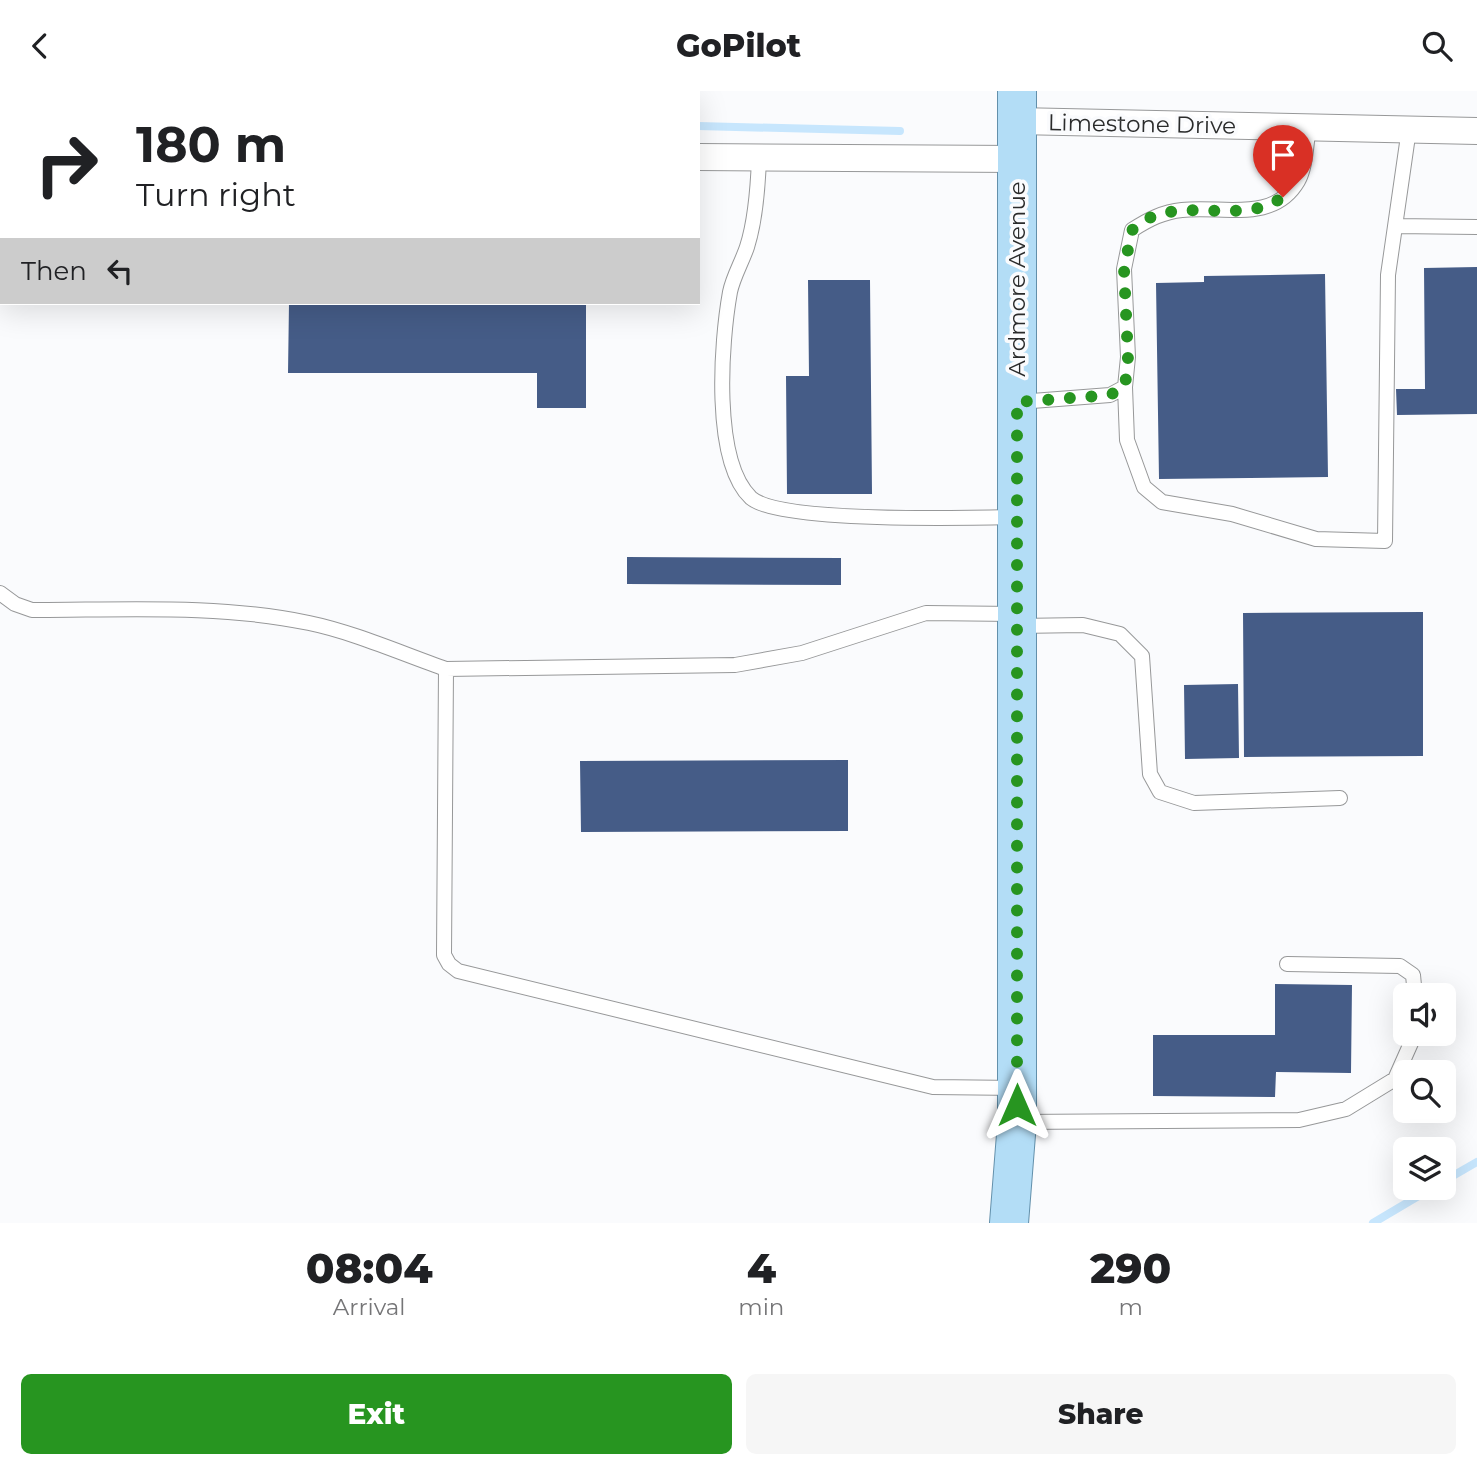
<!DOCTYPE html>
<html lang="en">
<head>
<meta charset="utf-8">
<style>
  body { margin:0; font-family:Montserrat,sans-serif; background:#f6f6f6; color:#202124; height:100vh; display:flex; flex-direction:column; font-size:26px; white-space:nowrap }
  * { box-sizing:border-box; margin:0 }
  p { font-size:23px; color:#757577 }
  .icon { flex:none; width:38px; height:38px; fill:none; stroke:currentColor; stroke-width:2; stroke-linecap:round; stroke-linejoin:round }
  .map { position:relative; height:1132px; overflow:hidden }
  .drawer { display:flex; flex-direction:column; background:#fff; flex:1 }
  .drawer>* { flex:none }
  .banner { position:absolute; left:0px; top:0px; width:700px; height:214px; box-shadow:0 7px 28px #0002; background:#fff; color:#202124; overflow:hidden }
  .buttons { position:absolute; left:1393px; top:892px; display:grid; gap:14px }
  .buttons a { display:grid; place-items:center; width:63px; height:63px; border-radius:10px; background:#fff; box-shadow:0 7px 28px #0002; font-size:35px }
  .pin { position:absolute; display:grid; place-items:center; width:60px; height:60px; color:#fff; margin:-72px -30px; border-radius:50% 50% 50% 0; rotate:-45deg; box-shadow:0 0 7px #0007 }
  .pin .icon { rotate:45deg }
  .me { position:absolute; width:77px; margin:-38px; rotate:0deg; stroke-linejoin:round; filter:drop-shadow(0 0 5px #0008) }
  .turn { display:flex; align-items:center; gap:24px; height:147px; padding:0 21px; font-size:32px }
  .turn .icon { width:91px; height:91px; stroke-width:2.5 }
  .turn b { display:block; font-size:49px; line-height:60px }
  .then { display:flex; align-items:center; height:66px; padding:0 21px; background:#0003; gap:14px; font-size:26px }
  .eta { display:flex; justify-content:space-evenly; align-items:center; height:119px; text-align:center }
  .eta b { font-size:42px; font-weight:800; line-height:49px }
  .button { display:flex; gap:14px; margin-top:auto; padding:14px 21px }
  .button a { flex:1; height:80px; border-radius:10px; background:#279520; color:#fff; font-size:28px; font-weight:800; line-height:80px; text-align:center }
  .button a+a { background:#f6f6f6; color:#202124 }
  header { display:flex; justify-content:space-between; align-items:center; height:91px; padding:0 21px; background:#fff; font-size:32px; font-weight:800 }
  .map>svg:first-child { display:block }
  .lines { fill:none; stroke-linecap:round; stroke-linejoin:round }
  .stream { stroke:#c7e6fd; stroke-width:8 }
  .building { fill:#455c87 }
  .lane-casing { stroke:#979899; stroke-width:16 }
  .street-casing { stroke:#979899; stroke-width:28 }
  .primary-casing { stroke:#6390ab; stroke-width:40 }
  .lane { stroke:#fff; stroke-width:14 }
  .street { stroke:#fff; stroke-width:26 }
  .primary { stroke:#b3ddf6; stroke-width:38 }
  .route { stroke:#279520; stroke-width:12; stroke-dasharray:0 21.6 }
  .labels { text-anchor:middle; dominant-baseline:central; stroke-width:7; stroke-linejoin:round; paint-order:stroke }
  .street-label { font-size:23px; fill:#2a2b2b; stroke:#fafbfd }
</style>
</head>
<body>
<header><svg class="icon" aria-label="back" viewBox="0 0 24 24"><path d="M15 5l-7 7 7 7"/></svg>GoPilot<svg class="icon" aria-label="search" viewBox="0 0 24 24"><circle cx="10" cy="10" r="6"/><path d="M15 15l6 6"/></svg></header>
<div class="map">
<svg width="1477" height="1132" viewBox="0 0 1477 1132">
  <rect width="100%" height="100%" fill="#fafbfd"/>
  <g class="lines">
    <path class="stream" d="M698 35 900 40
      M1444 1090 1477 1071
      M1373 1132 1432 1097"/>
  </g>
  <path class="building" d="M1477 176V323L1397 324 1396 298H1425L1424 177Z
    M1325 183 1328 386 1159 388 1156 192 1204 191V185Z
    M808 189H870L872 403H787L786 285H809Z
    M289 212H586V317H537V282H288Z
    M627 466 841 467V494L627 493Z
    M1423 521V665L1244 666 1243 522Z
    M1238 593 1239 667 1185 668 1184 594Z
    M848 669V740L581 741 580 670Z
    M1275 893 1352 894 1351 982 1276 981 1275 1006 1153 1005V944H1275Z"/>
  <g class="lines">
    <g class="lane-casing">
      <path id="lane" d="M17 0V2
        M759 67C758 95 756 128 747 156 742 171 733 186 730 201 721 251 712 370 751 407 780 432 970 427 1015 426
        M1395 135 1477 136
        M1125 296 1127 349 1144 396 1162 411 1232 423 1316 448 1385 450 1388 184 1409 38
        M1019 311 1110 304 1125 296 1128 266 1124 178 1132 139C1149 128 1163 121 1182 119 1222 114 1273 133 1298 90 1306 76 1306 52 1309 36
        M0 502 15 513 32 519C124 519 219 513 309 532 353 541 403 563 446 578L444 864 449 873 458 880 933 996 1017 997
        M1018 535 1083 534 1120 543 1142 565 1150 683 1160 701 1194 712 1340 707
        M446 578 735 574 802 562 926 522 1014 523
        M1287 873 1400 875 1413 884 1415 905
        M1018 1031 1299 1029 1346 1018 1395 988 1415 943"/>
    </g>
    <g class="street-casing">
      <path id="street" d="M1017 30 1477 40
        M0 62H2
        M698 66 1017 68"/>
    </g>
    <g class="primary-casing">
      <path id="primary" d="M1009 1132 1017 1031V0"/>
    </g>
    <use href="#lane" class="lane"/>
    <use href="#street" class="street"/>
    <use href="#primary" class="primary"/>
  </g>
  <g class="lines">
    <path class="route" d="M1017 1014V311L1110 304 1125 296 1128 266 1124 178 1132 139C1140 134 1147 127 1156 124 1197 111 1247 132 1283 106"/>
  </g>
  <g class="labels">
    <g class="street-label">
      <text transform="translate(1142 33) rotate(1)">Limestone Drive</text>
      <text transform="translate(1017 188) rotate(-90)">Ardmore Avenue</text>
    </g>
  </g>
</svg>
<div class="buttons">
<a><svg class="icon" aria-label="sound" viewBox="0 0 24 24"><path d="M4 9h4l5-4v14l-5-4H4zM17 9q2 3 0 6"/></svg></a>
<a><svg class="icon" aria-label="search" viewBox="0 0 24 24"><circle cx="10" cy="10" r="6"/><path d="M15 15l6 6"/></svg></a>
<a><svg class="icon" aria-label="layers" viewBox="0 0 24 24"><path d="M12 4l9 5-9 5-9-5zM3 14l9 5 9-5"/></svg></a>
</div>
<div class="pin" style="left:1283px;top:106px;background:#d93025"><svg class="icon" aria-label="arrive" viewBox="0 0 24 24"><path d="M6 21V4h12l-3 4 3 4H6"/></svg></div>
<svg class="me" style="left:1017px;top:1014px" viewBox="-20 -20 40 40"><path d="M0-17L14 15 0 8-14 15z" fill="#279520" stroke="#fff" stroke-width="4"/></svg>
<div class="banner">
<div class="turn"><svg class="icon" aria-label="right" viewBox="0 0 24 24"><path d="M7 20v-9h11M14 6l5 5-5 5"/></svg><div><b>180 m</b>Turn right</div></div>
<div class="then">Then<svg class="icon" aria-label="left" viewBox="0 0 24 24"><path d="M17 20v-9H6M10 6l-5 5 5 5"/></svg></div>
</div>
</div>
<section class="drawer">
<div class="eta">
<div><b>08:04</b><p>Arrival</p></div>
<div><b>4</b><p>min</p></div>
<div><b>290</b><p>m</p></div>
</div>
<div class="button"><a>Exit</a><a>Share</a></div>
</section>
</body>
</html>
